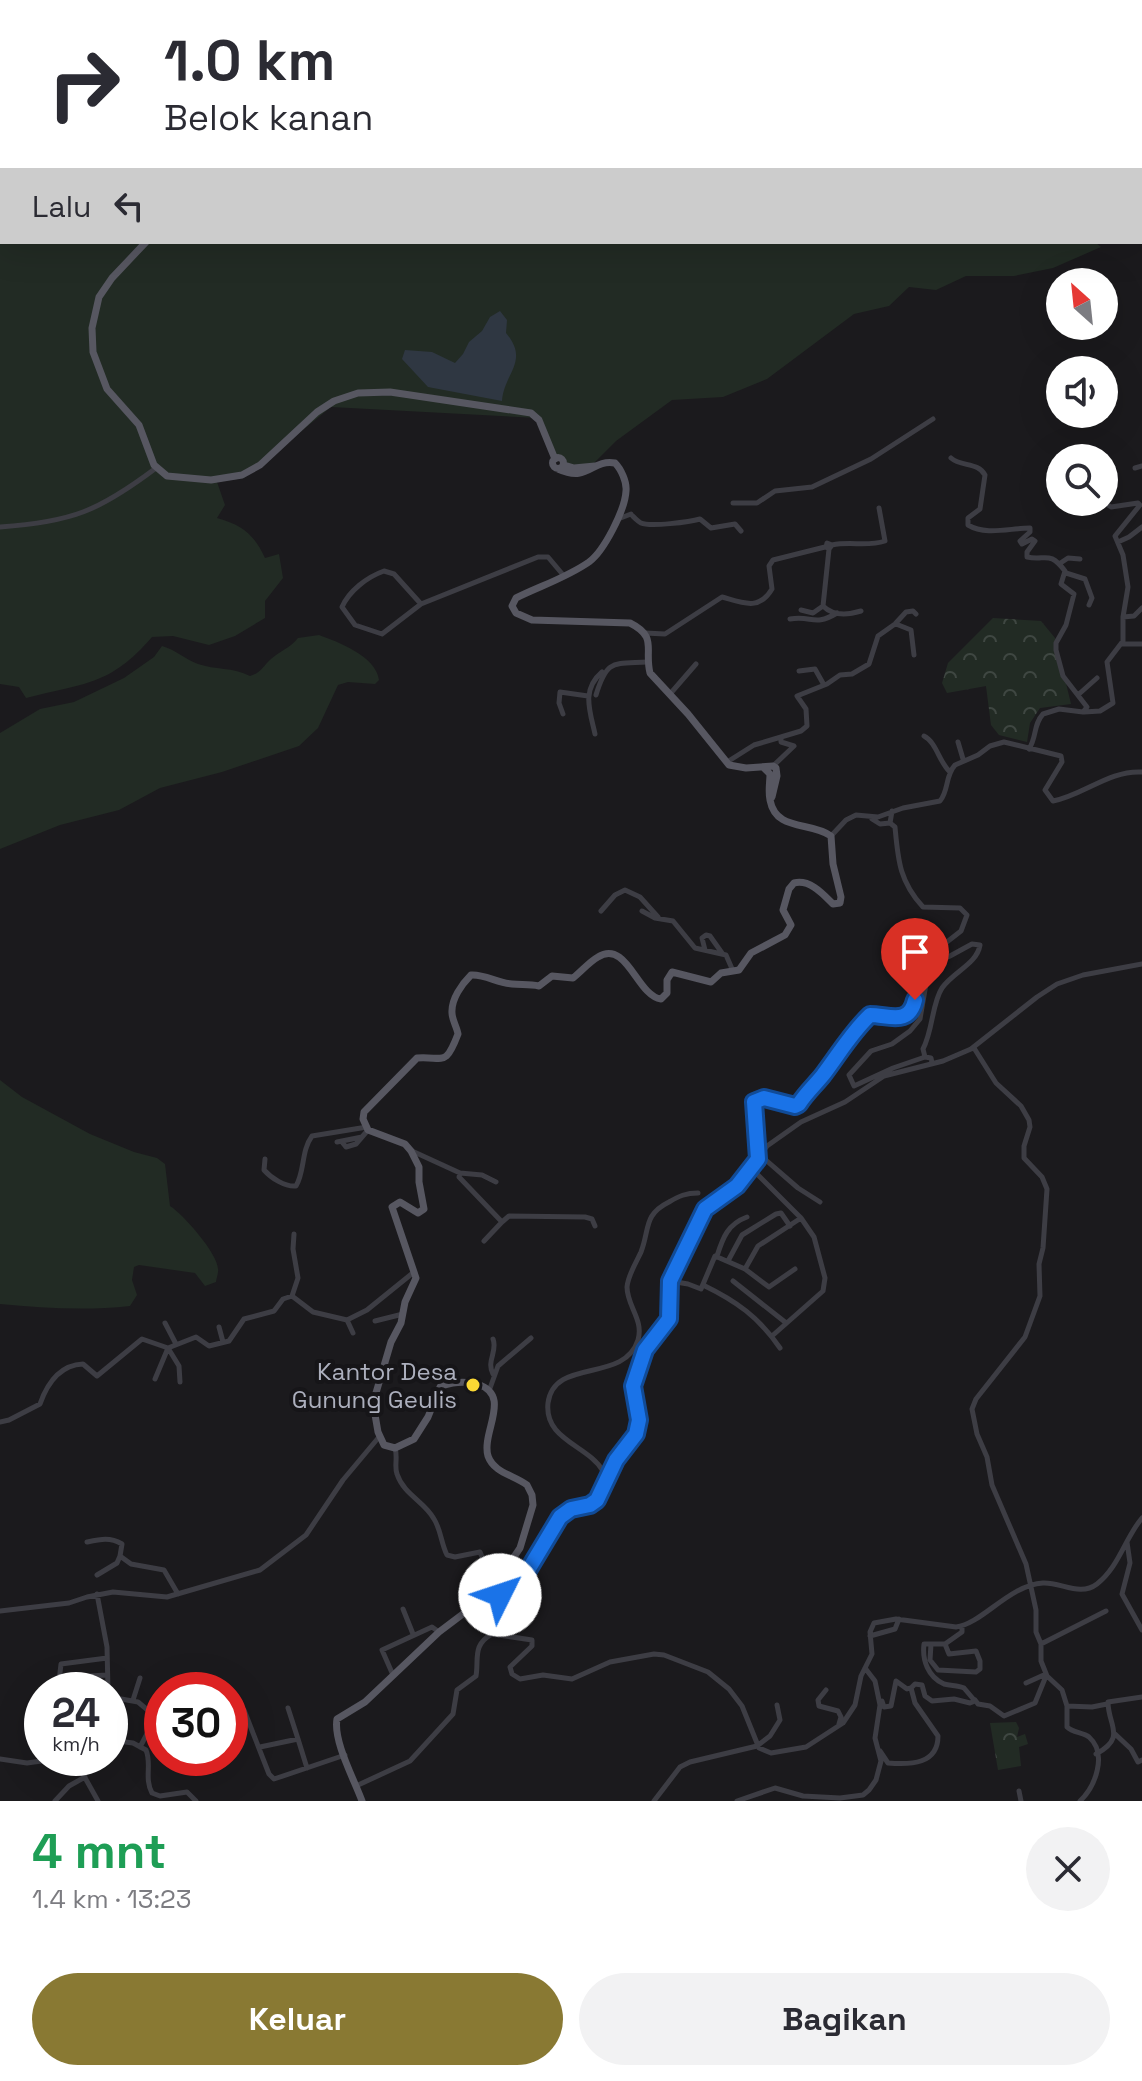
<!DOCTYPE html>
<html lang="id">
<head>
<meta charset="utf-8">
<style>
  body { margin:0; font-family:"Space Grotesk",sans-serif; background:#f2f2f3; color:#2b2b33; height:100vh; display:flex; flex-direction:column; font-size:30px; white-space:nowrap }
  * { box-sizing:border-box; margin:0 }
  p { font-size:26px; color:#7c7c81 }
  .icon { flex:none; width:44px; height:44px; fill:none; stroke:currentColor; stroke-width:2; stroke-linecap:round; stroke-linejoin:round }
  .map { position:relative; height:1801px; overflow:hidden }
  .details { display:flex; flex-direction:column; background:#fff; flex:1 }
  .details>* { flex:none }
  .hud { position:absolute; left:0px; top:0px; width:1142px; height:244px; box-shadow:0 8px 32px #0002; background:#fff; color:#2b2b33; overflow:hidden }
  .needle { width:52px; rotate:333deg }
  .buttons { position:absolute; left:1046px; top:268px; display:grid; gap:16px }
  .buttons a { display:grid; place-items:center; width:72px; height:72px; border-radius:50%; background:#fff; box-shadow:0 8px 32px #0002; font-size:40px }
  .speed { position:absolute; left:24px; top:1672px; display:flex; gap:16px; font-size:40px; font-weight:700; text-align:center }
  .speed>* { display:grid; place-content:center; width:104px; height:104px; border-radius:50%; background:#fff; box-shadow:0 8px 32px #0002; line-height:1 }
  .speed small { font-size:20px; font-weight:400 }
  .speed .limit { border:12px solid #d22; background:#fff; color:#111 }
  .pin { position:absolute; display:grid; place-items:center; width:68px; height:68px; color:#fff; margin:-82px -34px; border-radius:50% 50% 50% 0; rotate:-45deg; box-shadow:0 0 8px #0007 }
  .pin .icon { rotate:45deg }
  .me { position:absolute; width:88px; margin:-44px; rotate:49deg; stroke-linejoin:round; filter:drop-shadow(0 0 6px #0008) }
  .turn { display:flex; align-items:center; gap:28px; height:168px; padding:0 32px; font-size:36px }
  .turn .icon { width:104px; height:104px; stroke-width:2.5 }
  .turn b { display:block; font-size:56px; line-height:68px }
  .then { display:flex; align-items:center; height:76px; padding:0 32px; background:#0003; gap:16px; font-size:30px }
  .round { display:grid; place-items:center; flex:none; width:84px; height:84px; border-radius:42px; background:#f2f2f3 }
  .head { display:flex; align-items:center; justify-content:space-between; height:136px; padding:0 32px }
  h1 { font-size:48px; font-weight:600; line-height:60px; color:#1e9e55 }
  .primary-button { display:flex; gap:16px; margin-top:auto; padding:16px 32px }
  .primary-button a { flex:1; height:92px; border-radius:48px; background:#897933; color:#fff; font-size:32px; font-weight:600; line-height:92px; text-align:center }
  .primary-button a+a { background:#f2f2f3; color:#2b2b33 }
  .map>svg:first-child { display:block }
  .green { fill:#222b24 }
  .forest { fill:url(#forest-crowns) }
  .water { fill:#2f3742 }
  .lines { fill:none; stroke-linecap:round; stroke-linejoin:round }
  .minor { stroke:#3d3d44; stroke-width:5 }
  .major { stroke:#575761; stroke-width:7 }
  .route-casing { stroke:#114b97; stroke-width:20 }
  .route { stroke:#1a73e8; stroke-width:14 }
  .poi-dot { fill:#fbd834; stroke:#161518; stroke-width:3 }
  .labels { text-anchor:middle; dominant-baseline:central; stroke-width:8; stroke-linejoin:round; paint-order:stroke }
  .poi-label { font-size:24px; fill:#acafbd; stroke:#161518; text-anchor:end }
</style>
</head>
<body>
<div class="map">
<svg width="1142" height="1801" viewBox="0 0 1142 1801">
  <defs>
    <pattern id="forest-crowns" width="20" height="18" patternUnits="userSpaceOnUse" patternTransform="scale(2)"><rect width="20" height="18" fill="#222b24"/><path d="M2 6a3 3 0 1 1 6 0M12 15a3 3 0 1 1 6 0" fill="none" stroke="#3f4742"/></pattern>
  </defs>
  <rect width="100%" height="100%" fill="#1b1a1d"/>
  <path class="green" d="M462 0H761L762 2H460Z
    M0 1 2 242H1095L1101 247 1053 268 1014 276H966L936 290 909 287 889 306 854 314 767 379 723 397 672 400 616 441 588 469 574 471 556 456 538 418 331 407 244 478 217 482 225 505 217 518C242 525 254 534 265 558L279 554 283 578 265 601V618L235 636 209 645 173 636 152 637C110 686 84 683 26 698L19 687 0 684Z
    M319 635C338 642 376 656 379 680L375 684 348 682 338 685 318 728 299 746 222 772 160 788 119 810 60 825 0 849V733L40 709 74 702 124 678 154 657 162 646C176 650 185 659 198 664 215 670 233 667 250 676 261 673 263 666 271 659 280 651 290 648 298 638Z
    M0 1080 22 1097 90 1134 134 1152 157 1158 165 1164 170 1206C183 1214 218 1254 218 1269 219 1271 216 1280 216 1282L205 1286 195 1273 139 1265 134 1267 132 1280 137 1295 130 1306C86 1311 43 1308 0 1304Z"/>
  <path class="forest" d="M993 618 1041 621 1055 638 1071 704 1040 708 1030 723 1027 742 999 735 991 725 986 686 947 693 942 683 948 663Z
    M1016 1722 1019 1728 1017 1737 1025 1734 1028 1744 1019 1747 1021 1766 998 1770 990 1723Z"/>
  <path class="water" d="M500 311 507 320 506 333C530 361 504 373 502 401L428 387 402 359 405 350 432 352 455 363 463 354 469 342 482 331 490 317Z"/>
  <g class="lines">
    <path class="minor" d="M1021 0H1029
      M1036 0V2
      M1001 2 1006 0
      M951 458C961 467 978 462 985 475L980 509 968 518V525C986 536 1010 528 1030 528V532L1020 541 1022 544 1032 539 1035 541 1027 552V557C1046 561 1049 550 1065 571L1061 584 1074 594 1066 625 1056 643V650L1063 676 1087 707 1083 712 1059 709 1043 714C1033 725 1037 737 1029 749
      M1135 468 1142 466
      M1103 502 1111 507 1138 503 1140 505 1115 536 1123 555 1128 587 1123 617
      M733 503H757L775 491 812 487 871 459 933 419
      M618 519 631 514C631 515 640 523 641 523 650 527 690 522 700 519L711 528 735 524 741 531
      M0 527C72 522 99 511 156 468
      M1118 542 1129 537 1142 527
      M832 545 827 543 826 547 829 549 832 545C851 541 867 547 885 541L879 508
      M1059 564 1068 558 1080 559
      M1066 573 1085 579 1092 598 1089 605
      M421 604 394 574 384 571C367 577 349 591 342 607L355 625 382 634 421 604 538 557H548L564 576
      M823 606C833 616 848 615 861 611
      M801 610 813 613 823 606 829 549
      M790 619C812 615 814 627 837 613
      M896 624 911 630 914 655
      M645 633 665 634 722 597C743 603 759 611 772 589L769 566 773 560 825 547
      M1123 644H1142
      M799 671 815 669 824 685
      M670 694 696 664
      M1079 694 1097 678
      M596 695C607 659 613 664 647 662
      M1084 712 1100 711 1113 703 1107 662 1123 641V617L1134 616 1142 608
      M563 714 559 703 560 692 588 696
      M595 734C590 711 581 690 602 672
      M924 736C936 742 939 761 949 771
      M958 742 963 759
      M727 762 754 745 781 737
      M773 766 794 746 781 742V737L801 731 807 726 806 709 797 696 827 684 840 675 852 674 869 664 878 636 895 624 906 612 913 611 916 614
      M872 819 880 824 890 823 892 811
      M890 823 895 827C898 859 899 881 923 907L960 908 967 915 961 931 934 952 933 961 950 956 972 944 980 945C977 964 953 972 942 988 932 1003 933 1030 923 1049L925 1057
      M831 836 846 820 856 815 878 817 903 808 940 801C949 790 945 776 955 765L978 755 990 746 1004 742 1061 756 1062 762 1045 790 1053 801C1084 795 1109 770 1142 772
      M601 911 615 895 625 890 640 897 658 917
      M642 911 655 918 673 921 695 948 726 955 733 971
      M705 950 702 938 706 935 710 936 722 953
      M974 1048 996 1083 1021 1106 1029 1120 1030 1127 1024 1146V1158L1042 1177 1047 1189 1043 1248 1039 1264 1040 1296 1025 1337 976 1399 972 1409 977 1434 987 1457 992 1485 1026 1564 1036 1610V1632L1041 1644V1661L1047 1676 1062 1690 1067 1706V1727C1073 1733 1083 1732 1089 1737 1108 1754 1095 1787 1080 1801
      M932 1063 931 1058 925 1057 893 1068 854 1086 849 1075 871 1051 892 1044 910 1031 920 1019 926 984 937 962
      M337 1142 362 1137 368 1130
      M342 1142 346 1147 356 1144 362 1137
      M412 1151 460 1173 482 1175 496 1182
      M760 1155 798 1188 820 1202
      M758 1158 754 1102 764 1098 795 1106C801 1102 802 1097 807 1092 830 1067 846 1038 870 1015 888 1015 898 1023 913 1009L914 973 932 958
      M265 1159 264 1170C271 1178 285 1187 296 1186 305 1171 301 1151 312 1136L367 1127
      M751 1168 801 1218 814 1237 825 1278 823 1291 772 1336
      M460 1173 459 1177 502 1222 484 1241
      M502 1222 509 1216 585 1217 592 1219 595 1226
      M717 1256C723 1237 728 1224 747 1217
      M728 1261 742 1235 776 1214 781 1213 790 1226
      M745 1269 758 1246 801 1218
      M670 1281 688 1284 701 1289 715 1256 745 1269 769 1287 795 1269
      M733 1281 785 1322
      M703 1285C736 1301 759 1317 780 1348
      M292 1296 298 1278 293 1249 294 1234
      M347 1320 353 1333
      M375 1321 403 1314
      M165 1323 176 1344
      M219 1327 223 1342
      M493 1339C498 1351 486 1361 493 1374
      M155 1379 168 1348 179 1366 180 1382
      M489 1391 498 1366 531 1338
      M0 1422 9 1420 40 1404C47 1384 60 1365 83 1364L97 1376 142 1339 168 1348 196 1337 209 1346 229 1341 244 1319 274 1311 283 1299 292 1296 313 1312 347 1320 367 1310 414 1272
      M395 1448C398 1458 394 1466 397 1474 404 1495 424 1501 434 1519 441 1530 441 1543 447 1555L455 1557 480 1552 487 1569 486 1576 493 1587
      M575 1506 594 1497 603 1471C588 1445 544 1440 548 1403 554 1357 624 1384 638 1340 644 1320 627 1306 627 1287 628 1275 636 1263 641 1252 650 1229 643 1215 669 1202 679 1196 686 1193 698 1193
      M87 1542C101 1539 110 1537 122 1544L120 1556 131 1564 164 1570 178 1594
      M1127 1542 1130 1563 1122 1594 1142 1630
      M97 1575 117 1563 120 1556
      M97 1594 107 1647 108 1690
      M485 1599 506 1593 517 1586 560 1517 571 1509 590 1505 597 1500 616 1460 636 1434 639 1420 633 1386 645 1350 669 1319 670 1281 705 1209 737 1186 767 1146 801 1122 845 1102 884 1076 943 1061 971 1049 1037 997 1057 984 1083 975 1142 964
      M403 1609 413 1634
      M0 1611 69 1603 87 1597 113 1592 167 1597 260 1570 306 1535 343 1480 379 1437
      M870 1636 895 1629 899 1619
      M931 1644 930 1660 938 1670 976 1672 980 1669V1661L976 1651 949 1654 945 1644
      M1041 1644 1106 1611
      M393 1675 382 1650 432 1627 439 1632
      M70 1677 107 1675
      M1026 1683 1046 1674
      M58 1690 61 1664 107 1658
      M77 1690 78 1675
      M826 1690 818 1700 819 1706 838 1711 841 1717 839 1724
      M110 1697 138 1702 156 1717 140 1747
      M133 1700 140 1678
      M975 1700 978 1704 990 1706 1004 1716 1035 1703 1046 1676
      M882 1701 884 1707 891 1706 896 1681 907 1689 910 1688
      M1067 1706 1092 1707 1107 1704
      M288 1708 298 1739
      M244 1710 269 1774 274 1779 345 1755
      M1114 1733 1131 1749 1138 1762 1142 1760
      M110 1740 133 1743 146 1750C152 1764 144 1778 152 1793L160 1796 187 1792 196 1801
      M260 1747 298 1739 307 1768
      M880 1751 888 1763C911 1765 938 1764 938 1736L915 1703 911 1688 915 1684 922 1685 925 1696 932 1701 954 1699 970 1703 975 1701 964 1688C958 1685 951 1686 944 1684 928 1677 922 1660 924 1644H945L962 1632V1626
      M1096 1754C1127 1737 1108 1726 1108 1702L1142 1697
      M74 1758 98 1801
      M0 1759 27 1763 63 1758
      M356 1786 410 1761 453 1714 457 1690 476 1676C479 1659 472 1645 492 1634L532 1640V1646L510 1667 512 1674 520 1679 543 1675 572 1679 610 1662 654 1654 664 1655 708 1672 729 1689 742 1706 759 1748 771 1753 806 1747 843 1723 855 1705 861 1676 872 1654 870 1632 874 1623 896 1619 956 1627C982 1624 1009 1585 1043 1583 1061 1582 1080 1597 1097 1584 1119 1567 1125 1538 1142 1518
      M1019 1791 1021 1801
      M55 1801 69 1786 85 1777
      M654 1801 680 1767 690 1762 757 1746 770 1736 780 1720 777 1705
      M737 1801 775 1788 803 1796 840 1798 863 1795 869 1790 876 1780 881 1761 875 1738 880 1705 875 1681 865 1668"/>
    <path class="major" d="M0 1 11 2
      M0 7H2
      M146 242 112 278 99 297 92 328 93 352 107 389 139 425 154 465 167 476 211 480 242 475 260 465 317 412 334 401 358 393 390 392 531 413 539 420 555 459
      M552.5 463a5.5 5.5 0 1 1 11 0a5.5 5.5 0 1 1-11 0Z
      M564 465 574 468 595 466
      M558 469C589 483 591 459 615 463 621 469 627 482 626 491 625 510 604 551 589 562 566 578 540 586 516 598L512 606 516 613 532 620 630 623C658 637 644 649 650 673L688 714 729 765 746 768 773 766 776 768 777 776 772 797
      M362 1801C354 1779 333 1741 337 1719L365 1702 439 1632 488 1595 520 1548 533 1505 532 1495 527 1485C514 1475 494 1473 488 1456 481 1432 513 1395 477 1384 465 1381 450 1382 440 1387L428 1417 414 1439 395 1448 384 1445 378 1432 373 1403 391 1342 401 1323 405 1302 416 1278 392 1207 400 1202 418 1213 424 1209 419 1182V1167L411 1151 405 1144 368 1130 363 1119 364 1112 417 1058C444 1056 445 1068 458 1034 457 1027 452 1020 452 1013 451 999 462 984 471 975 485 974 497 983 512 984 521 985 529 984 539 986L552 976 573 978C582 971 589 962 598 957 627 939 637 996 661 999L667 993V980L672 972 711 982 721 973 739 970 751 953 785 935 791 925 783 910 789 889 794 883C810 879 823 894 833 904L840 903 841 897 833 864 831 836C810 821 776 832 770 800 768 791 770 782 770 774L763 767"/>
  </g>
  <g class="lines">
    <g class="route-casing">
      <path id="route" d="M500 1595 521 1582 560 1517 571 1509 590 1505 597 1500 616 1460 636 1434 639 1420 633 1386 645 1350 669 1319 670 1281 705 1209 737 1186 758 1159 754 1102 764 1098 795 1106 799 1104C806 1093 815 1085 823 1075 839 1054 851 1033 870 1015 889 1015 909 1026 915 1000"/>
    </g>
    <use href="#route" class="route"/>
  </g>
  <circle class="poi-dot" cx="473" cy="1385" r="8"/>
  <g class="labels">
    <g class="poi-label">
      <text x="457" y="1371">Kantor Desa<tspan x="457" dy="28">Gunung Geulis</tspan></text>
    </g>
  </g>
</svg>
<div class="buttons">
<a><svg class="needle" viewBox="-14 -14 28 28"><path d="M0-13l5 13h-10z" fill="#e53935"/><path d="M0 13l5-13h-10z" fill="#7c7c81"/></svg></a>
<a><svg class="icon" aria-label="sound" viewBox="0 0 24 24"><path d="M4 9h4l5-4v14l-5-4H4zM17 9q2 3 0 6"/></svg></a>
<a><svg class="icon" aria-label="search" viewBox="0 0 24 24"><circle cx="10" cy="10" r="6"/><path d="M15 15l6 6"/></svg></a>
</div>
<div class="speed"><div>24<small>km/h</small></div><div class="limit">30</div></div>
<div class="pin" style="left:915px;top:1000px;background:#d93025"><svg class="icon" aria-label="arrive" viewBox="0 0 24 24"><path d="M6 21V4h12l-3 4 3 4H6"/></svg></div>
<svg class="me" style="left:500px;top:1595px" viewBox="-20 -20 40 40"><circle r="19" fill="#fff"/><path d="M0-13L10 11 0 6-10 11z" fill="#1a73e8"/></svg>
<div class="hud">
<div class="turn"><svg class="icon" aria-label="right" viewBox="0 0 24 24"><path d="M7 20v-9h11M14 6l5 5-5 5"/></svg><div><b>1.0 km</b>Belok kanan</div></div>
<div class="then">Lalu<svg class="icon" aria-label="left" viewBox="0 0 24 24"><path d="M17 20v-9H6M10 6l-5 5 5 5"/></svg></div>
</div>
</div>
<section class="details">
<div class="head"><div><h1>4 mnt</h1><p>1.4 km · 13:23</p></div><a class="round"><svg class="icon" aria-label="close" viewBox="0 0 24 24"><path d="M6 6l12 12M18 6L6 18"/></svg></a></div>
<div class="primary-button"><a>Keluar</a><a>Bagikan</a></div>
</section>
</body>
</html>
